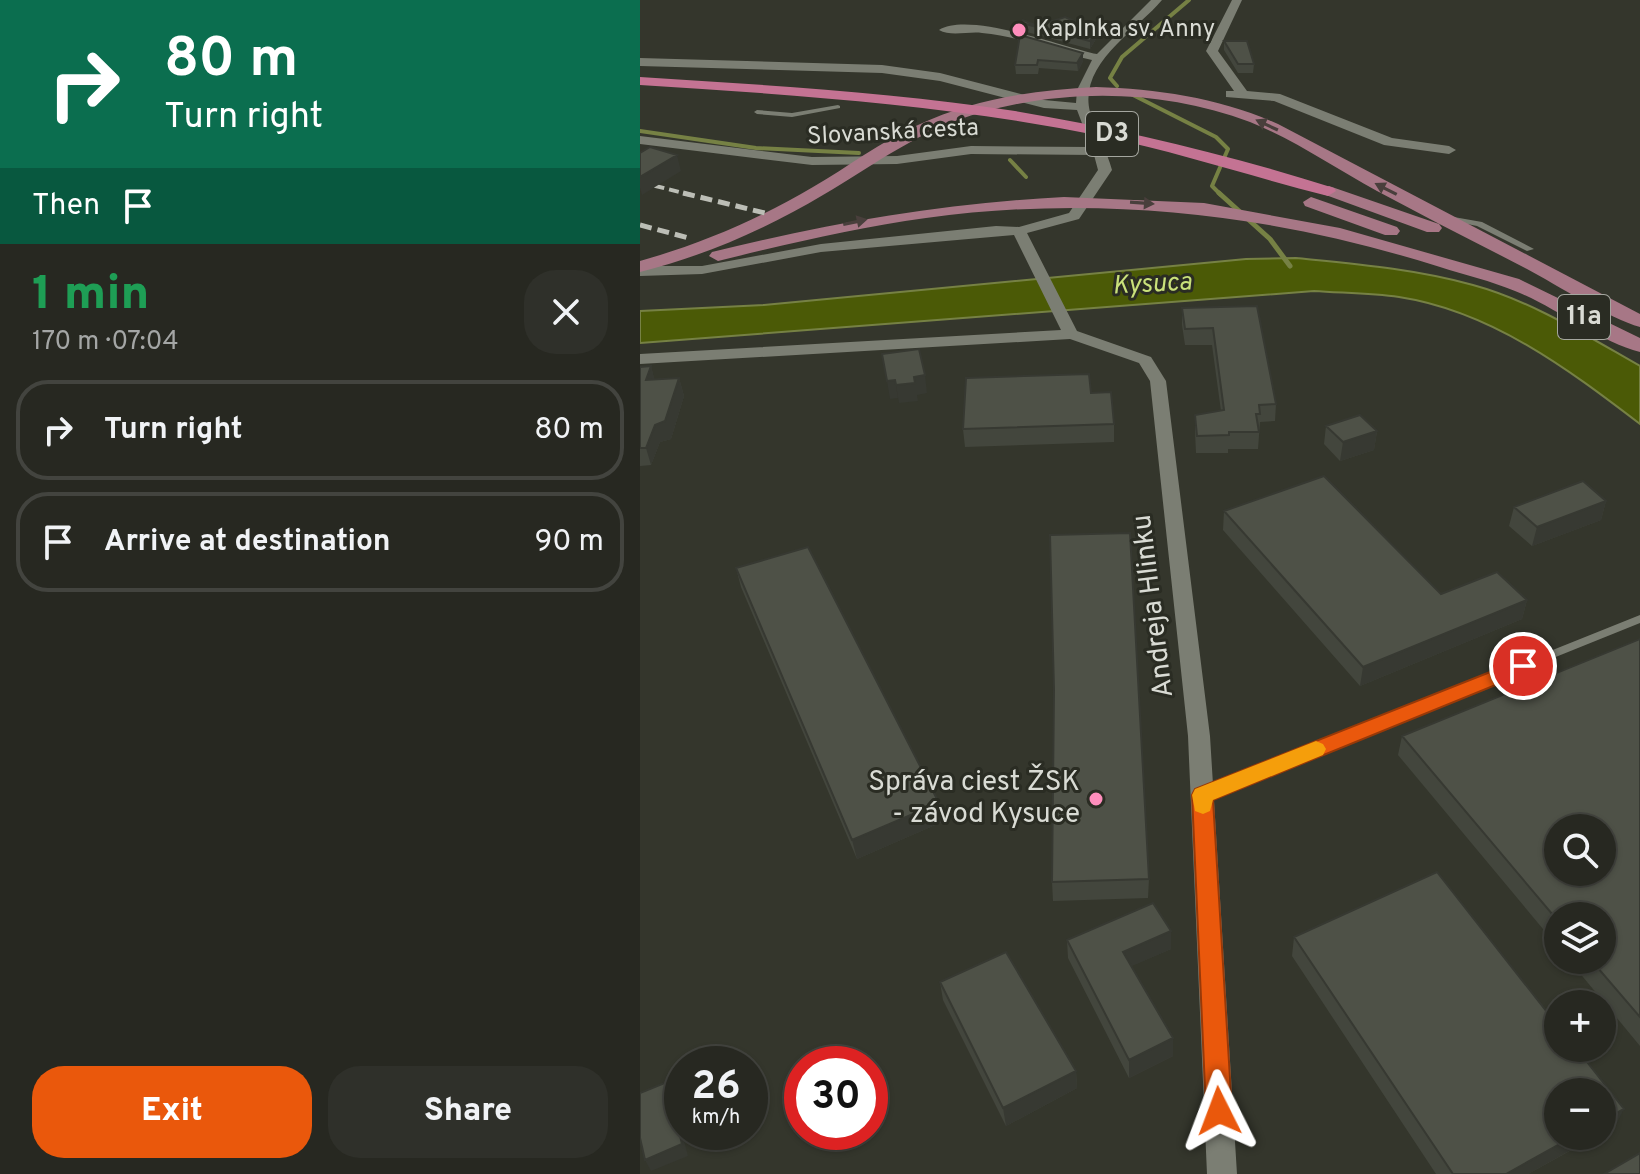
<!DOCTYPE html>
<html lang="en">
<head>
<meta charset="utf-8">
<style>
  body { margin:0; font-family:Overpass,sans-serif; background:#2f302a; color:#f1f3f6; height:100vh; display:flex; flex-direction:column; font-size:30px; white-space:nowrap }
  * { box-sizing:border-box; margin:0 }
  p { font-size:26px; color:#a4a6a5 }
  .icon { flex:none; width:44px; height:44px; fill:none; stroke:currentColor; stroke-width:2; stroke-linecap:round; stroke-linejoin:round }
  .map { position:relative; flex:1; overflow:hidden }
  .side { display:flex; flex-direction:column; background:#272821; width:640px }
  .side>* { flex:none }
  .hud { background:#0b6e4f; color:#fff; overflow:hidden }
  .controls { position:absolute; left:904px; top:814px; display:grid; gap:16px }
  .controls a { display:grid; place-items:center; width:72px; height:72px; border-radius:50%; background:#272821; box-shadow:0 2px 6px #0004,0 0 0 2px #43443f; font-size:40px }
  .speed { position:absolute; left:24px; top:1046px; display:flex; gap:16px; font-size:40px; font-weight:700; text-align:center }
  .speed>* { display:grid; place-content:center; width:104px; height:104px; border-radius:50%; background:#272821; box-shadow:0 2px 6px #0004,0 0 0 2px #43443f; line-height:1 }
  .speed small { font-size:20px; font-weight:400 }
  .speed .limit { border:12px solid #d22; background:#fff; color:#111 }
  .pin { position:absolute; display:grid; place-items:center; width:68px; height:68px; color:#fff; margin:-34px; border:4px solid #fff; border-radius:50%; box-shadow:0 2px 8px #0007 }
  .me { position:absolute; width:88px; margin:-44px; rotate:357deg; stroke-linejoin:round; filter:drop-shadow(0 0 6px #0008) }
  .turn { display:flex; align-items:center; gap:28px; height:168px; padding:0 32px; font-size:36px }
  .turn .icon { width:104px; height:104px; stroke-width:2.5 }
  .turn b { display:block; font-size:56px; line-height:68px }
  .then { display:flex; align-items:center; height:76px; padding:0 32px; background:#0003; gap:16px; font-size:30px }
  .round { display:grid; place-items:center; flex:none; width:84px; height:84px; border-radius:32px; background:#2f302a }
  .summary { display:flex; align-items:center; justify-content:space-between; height:136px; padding:0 32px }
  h1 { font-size:48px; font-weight:800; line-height:60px; color:#1e9e55 }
  .primary-button { display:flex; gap:16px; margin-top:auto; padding:16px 32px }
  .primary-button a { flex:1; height:92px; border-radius:32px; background:#ea580c; color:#fff; font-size:32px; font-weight:800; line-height:92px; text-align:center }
  .primary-button a+a { background:#2f302a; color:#f1f3f6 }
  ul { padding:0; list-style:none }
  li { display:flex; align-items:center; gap:24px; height:100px; margin:0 16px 12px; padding:0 16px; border:4px solid #43443f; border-radius:32px }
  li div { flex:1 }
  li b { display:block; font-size:30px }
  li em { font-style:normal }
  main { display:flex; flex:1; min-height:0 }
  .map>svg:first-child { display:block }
  .water { fill:#4b5a06; stroke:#768144; stroke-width:2 }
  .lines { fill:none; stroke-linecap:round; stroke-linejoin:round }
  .stream-far1 { stroke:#768144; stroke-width:4 }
  .stream { stroke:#768144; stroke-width:5 }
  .service { fill:#7b7e73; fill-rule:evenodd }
  .minor { fill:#7b7e73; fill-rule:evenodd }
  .primary { fill:#a77786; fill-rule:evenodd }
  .motorway { fill:#c47393; fill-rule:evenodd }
  .rail-far1 { stroke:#bcbeb6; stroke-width:4; stroke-dasharray:10 5; stroke-linecap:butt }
  .rail { stroke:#bcbeb6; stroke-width:5; stroke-dasharray:12 6; stroke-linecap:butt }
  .wall { fill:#43463d }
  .shaded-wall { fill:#373932 }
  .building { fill:#4e5147; stroke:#373932; stroke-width:2; fill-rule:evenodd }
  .oneway { fill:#493f3c }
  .route { fill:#ea580c; stroke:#983908; stroke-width:2 }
  .slow { fill:#f59e0b }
  .poi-dot { fill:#fe8ebc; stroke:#2a2c23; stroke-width:3 }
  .labels { text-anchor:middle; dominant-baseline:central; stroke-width:6; stroke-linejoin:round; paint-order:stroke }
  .far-poi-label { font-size:24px; fill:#d9dbd4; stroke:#2a2c23; text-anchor:start }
  .far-street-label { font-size:24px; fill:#d9dbd4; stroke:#2a2c23 }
  .shield { fill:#2a2c23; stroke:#a4a69f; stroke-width:2 }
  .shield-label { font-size:26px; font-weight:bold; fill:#d9dbd4 }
  .far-water-label { font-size:26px; font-style:italic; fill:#c9e17a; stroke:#2a2c23 }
  .street-label { font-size:28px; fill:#d9dbd4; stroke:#2a2c23 }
  .poi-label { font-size:28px; fill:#d9dbd4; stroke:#2a2c23; text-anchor:end }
</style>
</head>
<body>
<main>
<section class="side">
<div class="hud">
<div class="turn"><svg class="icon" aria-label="right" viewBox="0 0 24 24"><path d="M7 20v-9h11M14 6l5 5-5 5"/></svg><div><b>80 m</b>Turn right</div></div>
<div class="then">Then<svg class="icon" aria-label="arrive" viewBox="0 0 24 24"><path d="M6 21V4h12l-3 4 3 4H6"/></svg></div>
</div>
<div class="summary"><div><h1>1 min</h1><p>170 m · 07:04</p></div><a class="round"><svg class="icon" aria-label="close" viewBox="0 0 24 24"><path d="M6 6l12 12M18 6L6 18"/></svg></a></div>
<ul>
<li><svg class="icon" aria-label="right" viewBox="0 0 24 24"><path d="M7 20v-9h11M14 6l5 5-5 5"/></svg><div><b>Turn right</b></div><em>80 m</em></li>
<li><svg class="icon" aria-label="arrive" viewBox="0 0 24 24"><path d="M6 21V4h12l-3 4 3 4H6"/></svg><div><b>Arrive at destination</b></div><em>90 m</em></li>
</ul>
<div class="primary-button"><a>Exit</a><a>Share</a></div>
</section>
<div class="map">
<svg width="1000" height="1174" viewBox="0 0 1000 1174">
  <rect width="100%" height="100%" fill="#34362c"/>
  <path class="water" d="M656 258C716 264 776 269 833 285 892 301 947 336 1000 366V424C928 369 851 311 759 297 731 293 702 293 674 291L0 343V311L124 305 606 259Z"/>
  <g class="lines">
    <path class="stream-far1" d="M477 86 470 78 482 57 549 0
      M491 94 576 137 588 149 572 186 581 195
      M0 131 116 148 219 153
      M370 160 386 177"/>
    <path class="stream" d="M579 193 630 239 650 266"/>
    <path class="service" d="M198 105 200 106V108L152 117 117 114 114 112 117 110 152 113Z
      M808 216 842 222 894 249 887 251 837 226 808 220Z
      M1000 615V623L566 798 562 800 558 798 556 795 558 792Z"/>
    <path class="minor" d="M511 0H522C496 31 438 64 450 112 455 134 467 150 472 170L439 219 387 233 437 331 511 357 526 381 570 736 597 1174H567L548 736 510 381 499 363 430 339 0 364V354L421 330 374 235 181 252 62 274 0 276V266H62L181 244 356 226 379 227 429 213 458 170 454 155 331 154 257 164 172 165 0 144V136L172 157 257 156 331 146 451 147 437 110 404 108 300 81 242 73 0 66V58L242 65 300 73 404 100 436 103 437 90 452 60C415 52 380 36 342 33 329 31 311 37 299 30 329 11 423 47 457 54Z
      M592 0H602L578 51 607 91 640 94 752 138 809 146 816 150 809 154 744 145 634 101 586 97V91H594L566 51Z"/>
    <path class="primary" d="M456 87C519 89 580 98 638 124L1000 314V327C970 319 917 285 887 269 837 243 787 218 737 191 695 168 655 140 610 122 525 90 430 88 343 112 282 128 236 164 183 195 126 229 64 256 0 272V261C61 244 119 219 173 187 208 167 241 141 278 125 334 99 395 90 456 87Z
      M689 186 799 224 802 228 799 232H787L683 194 681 191 683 188Z
      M424 197 564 203 700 228 879 279 1000 338V352C960 342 915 307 875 291 851 281 825 275 800 267 632 214 461 194 286 218 215 228 147 244 78 261L69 256 72 252C189 223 304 203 424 197Z
      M671 197 757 227 760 231 757 235H745L665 206 663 202Z"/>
    <path class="motorway" d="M0 77C125 85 251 92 375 111 483 129 589 155 694 188L696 191 688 196C613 177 541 153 465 137 312 105 156 95 0 85Z"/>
    <path class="rail-far1" d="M0 182 51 195"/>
    <path class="rail" d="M43 193 125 213
      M0 225 49 238"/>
  </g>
  <path class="wall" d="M382 23 397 26 456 31V39L450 49 383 31Z
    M380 35 443 61 438 71 399 68 398 74H376L375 65Z
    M584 41 614 64 613 73H598L584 50Z
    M617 306 636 404 635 421 620 422 618 449H588V453H556L555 432V415L581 411 572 345H545L542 325V308Z
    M11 366 14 379 39 378 44 396 31 439 20 442 11 465 0 466V367Z
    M451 393 474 424V442L325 447 323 429Z
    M686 426 737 431 734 450 700 461 684 444Z
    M966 501 961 520 892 546 869 526 874 507Z
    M584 511 801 594 887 600 882 619 720 686 583 530Z
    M96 568 302 822 217 859 101 587Z
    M1000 639V1046L929 960H962L918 916V947L758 755 762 736Z
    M414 690 509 879 508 898 413 901 412 882Z
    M654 937 975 1126 888 1174H796L652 956Z
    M427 940 531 949 491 966 533 1038V1056L489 1078 428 958Z
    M300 982 436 1071 437 1088 366 1126 303 1000Z"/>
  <path class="shaded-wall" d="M456 31V39L450 49V41Z
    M443 53V61L438 71 437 63Z
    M37 155 41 171 2 195 0 188V177Z
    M11 366 16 384 6 380Z
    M285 375 287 393 277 395 278 401 259 403 256 385 274 377Z
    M39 378 44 396 31 439 20 442 11 465 6 448 15 425Z
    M255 380 258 398 250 399 247 381Z
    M737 431 734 450 700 461 703 442Z
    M966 501 961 520 892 546 897 527Z
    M887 600 882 619 720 686 723 667Z
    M299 803 302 822 217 859 212 840Z
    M531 931V949L483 970V952Z
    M533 1038V1056L489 1078V1060Z
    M436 1071 437 1088 366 1126 363 1108Z
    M27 1082 32 1094 48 1156 11 1171 5 1160Z
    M984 1109 975 1126 962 1133V1121Z
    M934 1136H956L888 1174H866Z"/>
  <path class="building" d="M425 17 456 31 450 41 382 23 383 20 397 26Z
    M380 35 443 53 437 63 398 60 397 65H375Z
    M584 41H607L614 64H598Z
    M10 147 37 155 0 177V153Z
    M617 306 636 404 619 405 620 414H616L619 432H589V435L557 436 555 415 584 410 573 328 545 329 542 308Z
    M279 349 285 375 274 377 275 383 256 385 255 380 247 381 242 354Z
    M11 366 6 380 39 378 25 421 15 425 6 448H0V367Z
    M449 374 451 393 471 392 474 424 323 429 326 378Z
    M720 415 737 431 703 442 686 426Z
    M684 476 801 594 857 572 887 600 723 667 584 511Z
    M943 481 966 501 897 527 874 507Z
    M490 533 509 879 412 882 414 690 410 535Z
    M168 547 299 803 212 840 96 568Z
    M1000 639V1017L951 960H962V916H918V921L762 736ZM918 828H962V872H918Z
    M797 872 918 1026V1048H936L984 1109 962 1121V1092H918V1136H934L866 1174H813L654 937Z
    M513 903 531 931 483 952 533 1038 489 1060 427 940Z
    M366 952 436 1071 363 1108 300 982Z
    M27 1082 42 1144 5 1160 0 1138V1093Z
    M1000 1153V1174H964Z"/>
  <defs><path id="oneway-solid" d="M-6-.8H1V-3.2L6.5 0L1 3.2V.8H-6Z" transform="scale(2)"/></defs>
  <g class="oneway">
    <use href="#oneway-solid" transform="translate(627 125) rotate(-155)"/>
    <use href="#oneway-solid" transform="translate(746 189) rotate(-153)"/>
    <use href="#oneway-solid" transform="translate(502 203) rotate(4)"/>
    <use href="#oneway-solid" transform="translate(215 222) rotate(-12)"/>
  </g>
  <path class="route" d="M883 659 893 666 890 671 573 800 592 1111 588 1120 579 1123 570 1120 566 1111 552 795 555 789Z"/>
  <path class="slow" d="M676 741 683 744 686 749 683 755 573 800 570 811 563 814 555 811 552 795 555 789Z"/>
  <g class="poi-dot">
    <circle cx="379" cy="30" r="8"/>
    <circle cx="456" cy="799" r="8"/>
  </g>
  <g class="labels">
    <g class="far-poi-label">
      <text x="395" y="30">Kaplnka sv. Anny</text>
    </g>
    <g class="far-street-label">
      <text transform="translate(253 133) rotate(-3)">Slovanská cesta</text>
    </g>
    <g class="shield">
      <rect x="446" y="112" width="52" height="44" rx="6"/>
      <rect x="918" y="295" width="52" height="44" rx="6"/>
    </g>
    <g class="shield-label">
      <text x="472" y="134">D3</text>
      <text x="944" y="317">11a</text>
    </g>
    <g class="far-water-label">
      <text transform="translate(512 285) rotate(-3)">Kysuca</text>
    </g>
    <g class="street-label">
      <text transform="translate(514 606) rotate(-97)">Andreja Hlinku</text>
    </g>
    <g class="poi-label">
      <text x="440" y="783">Správa ciest ŽSK<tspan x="440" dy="32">- závod Kysuce</tspan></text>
    </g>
  </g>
</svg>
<div class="controls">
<a><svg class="icon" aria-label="search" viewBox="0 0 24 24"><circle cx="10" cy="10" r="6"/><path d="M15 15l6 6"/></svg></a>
<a><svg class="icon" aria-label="layers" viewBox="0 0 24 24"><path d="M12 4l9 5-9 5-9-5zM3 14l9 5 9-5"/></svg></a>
<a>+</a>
<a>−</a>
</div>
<div class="speed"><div>26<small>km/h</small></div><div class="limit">30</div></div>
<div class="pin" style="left:883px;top:666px;background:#d93025"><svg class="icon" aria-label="arrive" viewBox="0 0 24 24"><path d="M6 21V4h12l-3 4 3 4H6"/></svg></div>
<svg class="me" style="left:579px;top:1111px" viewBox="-20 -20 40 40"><path d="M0-17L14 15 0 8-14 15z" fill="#ea580c" stroke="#fff" stroke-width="4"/></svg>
</div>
</main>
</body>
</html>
